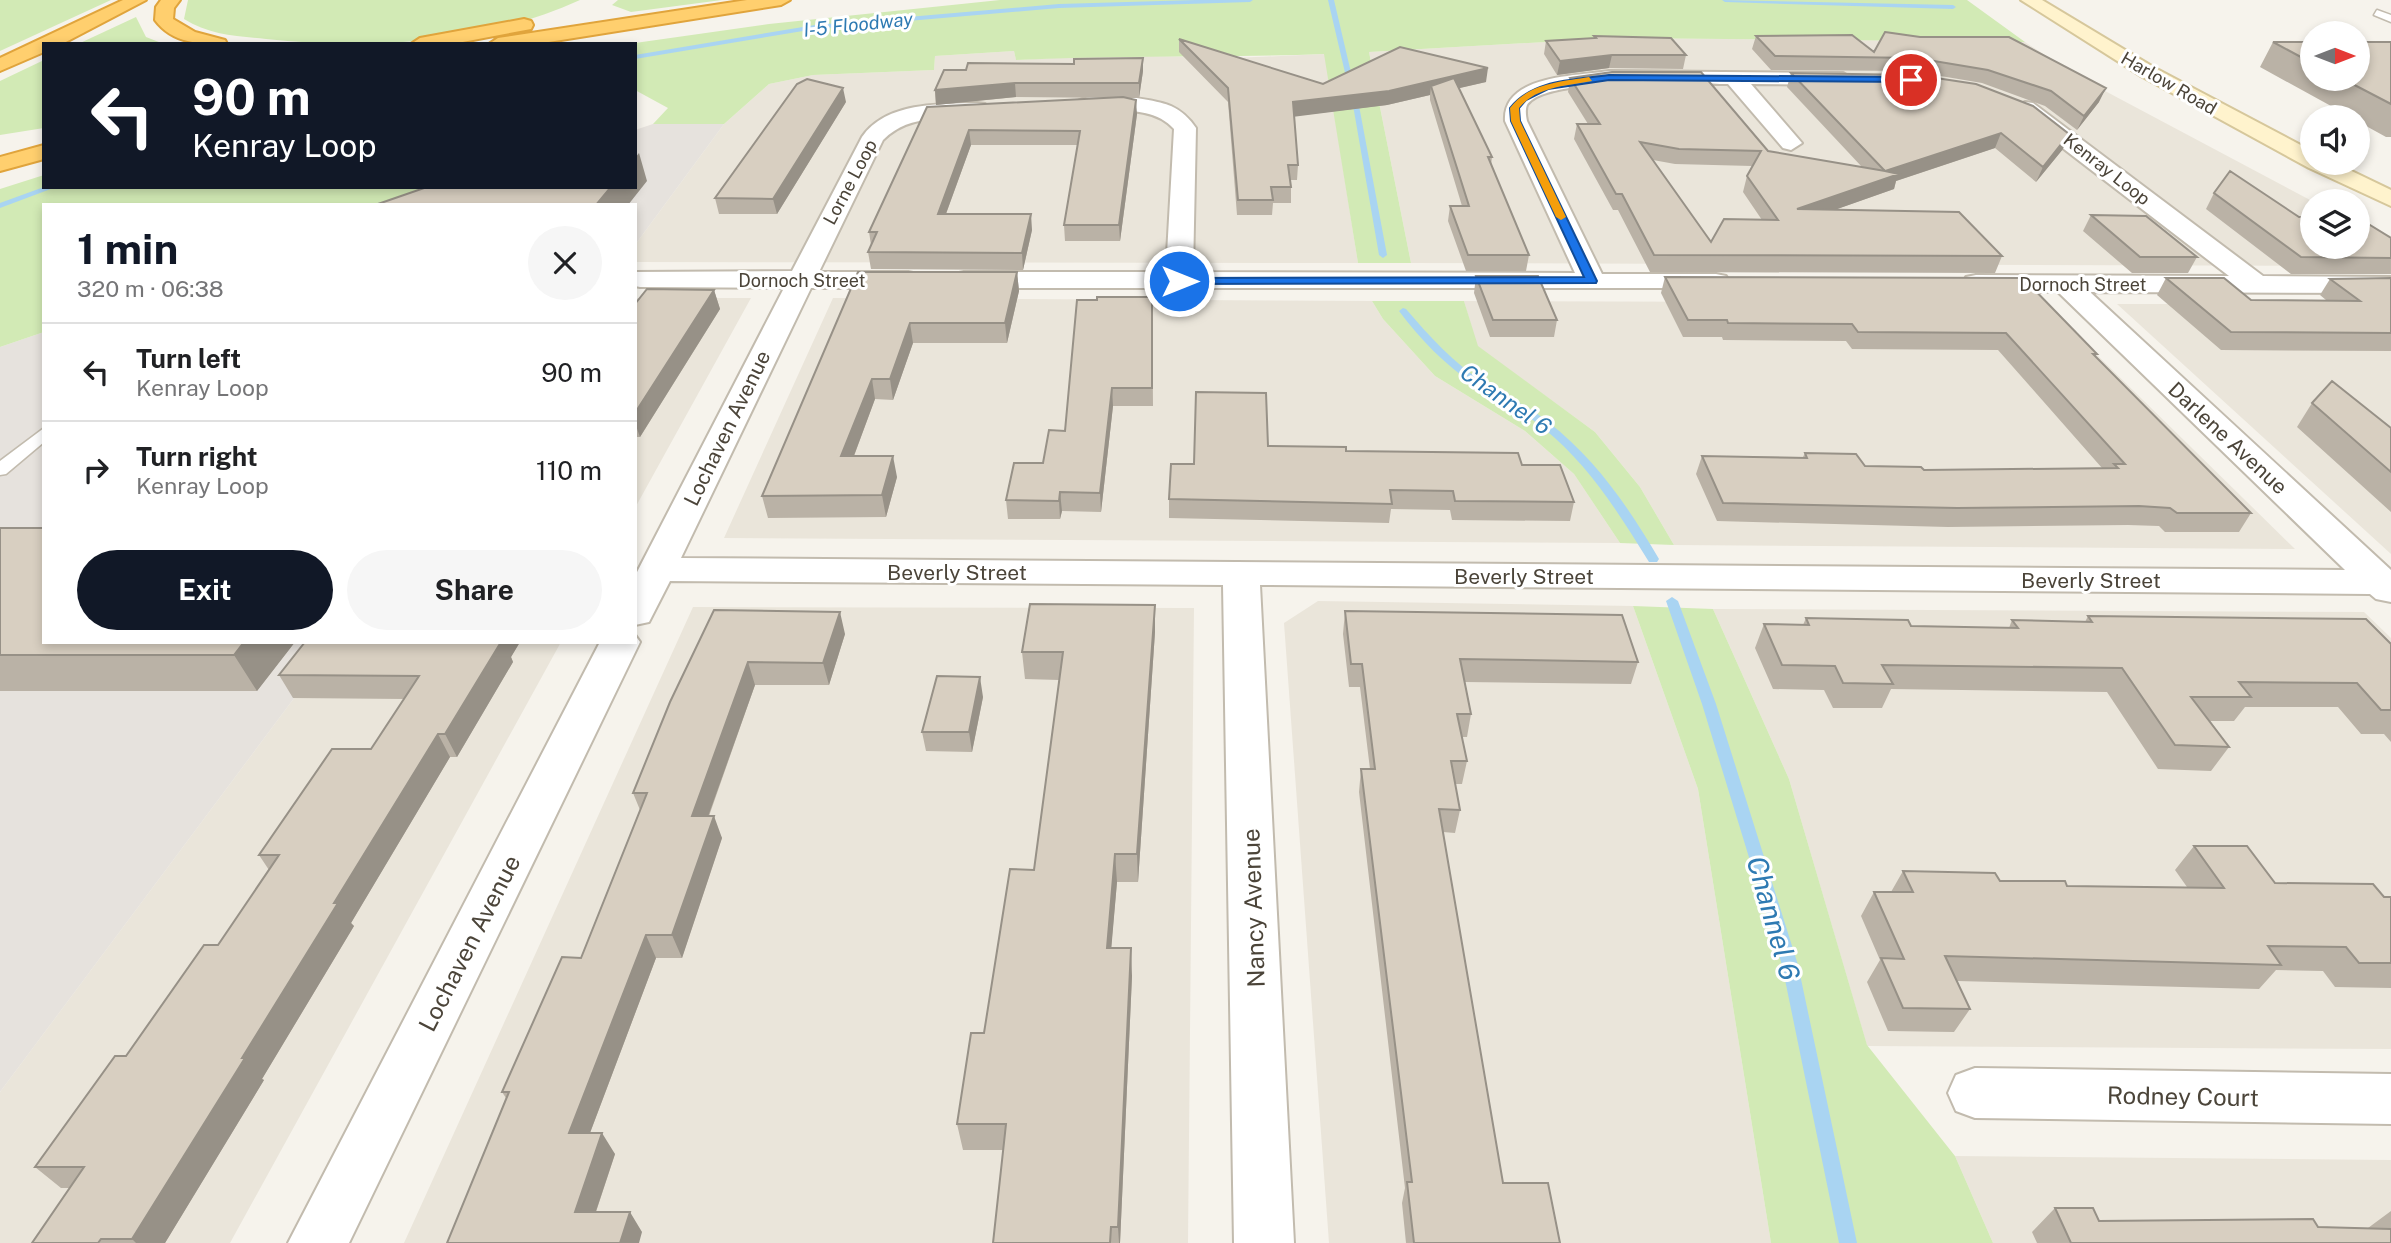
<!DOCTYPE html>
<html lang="en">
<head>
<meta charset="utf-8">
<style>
  body { margin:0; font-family:"Public Sans",sans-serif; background:#f6f6f6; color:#202124; height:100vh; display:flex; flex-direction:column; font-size:26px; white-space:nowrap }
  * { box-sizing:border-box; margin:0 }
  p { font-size:23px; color:#757577 }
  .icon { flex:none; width:38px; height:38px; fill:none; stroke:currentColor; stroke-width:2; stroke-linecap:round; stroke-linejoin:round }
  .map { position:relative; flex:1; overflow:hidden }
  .drawer { position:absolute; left:42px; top:203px; width:595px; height:441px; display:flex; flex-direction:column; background:#fff; border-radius:0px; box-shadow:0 4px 10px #0003 }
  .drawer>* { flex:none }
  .hud { position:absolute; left:42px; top:42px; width:595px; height:147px; border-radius:0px; box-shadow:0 4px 10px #0003; background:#111827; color:#fff; overflow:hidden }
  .needle { width:46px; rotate:90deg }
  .controls { position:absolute; left:2300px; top:21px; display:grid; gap:14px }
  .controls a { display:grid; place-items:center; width:70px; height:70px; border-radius:50%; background:#fff; box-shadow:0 4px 10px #0003; font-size:35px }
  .pin { position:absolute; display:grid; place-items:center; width:60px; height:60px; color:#fff; margin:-30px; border:4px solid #fff; border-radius:50%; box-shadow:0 2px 7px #0007 }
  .me { position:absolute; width:77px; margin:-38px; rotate:90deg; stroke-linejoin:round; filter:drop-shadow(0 0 5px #0008) }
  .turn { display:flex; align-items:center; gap:24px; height:147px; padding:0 35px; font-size:32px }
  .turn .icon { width:91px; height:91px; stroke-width:2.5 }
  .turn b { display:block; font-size:49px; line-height:60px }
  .round { display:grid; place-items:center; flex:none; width:74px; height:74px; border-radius:37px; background:#f6f6f6 }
  .headline { display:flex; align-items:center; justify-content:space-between; height:119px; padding:0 35px }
  h1 { font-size:42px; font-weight:700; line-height:52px; color:#111827 }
  .action { display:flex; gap:14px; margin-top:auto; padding:14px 35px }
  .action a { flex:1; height:80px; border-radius:42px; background:#111827; color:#fff; font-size:28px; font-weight:700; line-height:80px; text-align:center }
  .action a+a { background:#f6f6f6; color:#202124 }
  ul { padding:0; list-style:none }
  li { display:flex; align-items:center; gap:21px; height:98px; padding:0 35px; border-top:2px solid #e0e0e0 }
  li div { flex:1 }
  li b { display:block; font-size:26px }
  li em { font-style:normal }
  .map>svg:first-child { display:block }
  .residential { fill:#eae5da }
  .industrial { fill:#e6e2dd }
  .green { fill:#d2eab5 }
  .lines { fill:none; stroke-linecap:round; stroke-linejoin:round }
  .stream { fill:#a9d4f2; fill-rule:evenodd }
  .lane-casing { stroke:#c2bbae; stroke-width:3 }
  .street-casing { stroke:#c2bbae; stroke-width:4 }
  .secondary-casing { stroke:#d6c79b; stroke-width:4 }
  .highway-casing { stroke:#e0a43c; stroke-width:4 }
  .lane { fill:#fff; fill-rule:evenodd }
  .street { fill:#fff; fill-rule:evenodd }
  .secondary { fill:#fff3cd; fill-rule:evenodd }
  .highway { fill:#ffcf6e; fill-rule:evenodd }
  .wall { fill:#bab2a6; fill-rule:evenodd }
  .shaded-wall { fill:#979187 }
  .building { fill:#d8cfc1; stroke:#979187; stroke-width:2; fill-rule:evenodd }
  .route { fill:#1a73e8; stroke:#114b97; stroke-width:2 }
  .slow { fill:#f59e0b }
  .labels { text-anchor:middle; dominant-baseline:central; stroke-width:6; stroke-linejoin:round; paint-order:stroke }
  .far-street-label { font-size:18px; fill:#4b4439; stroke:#fff }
  .far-water-label { font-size:19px; font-style:italic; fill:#2e7ab2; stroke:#fff }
  .street-label { font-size:21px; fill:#4b4439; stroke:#fff }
  .water-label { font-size:23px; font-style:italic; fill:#2e7ab2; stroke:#fff }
  .near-street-label { font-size:24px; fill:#4b4439; stroke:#fff }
  .near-water-label { font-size:28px; font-style:italic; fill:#2e7ab2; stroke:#fff }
</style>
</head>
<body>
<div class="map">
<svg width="2391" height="1243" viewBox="0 0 2391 1243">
  <rect width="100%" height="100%" fill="#f6f3ec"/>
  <path class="residential" d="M1616 38 2025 42 2075 75 2312 201V247H2357V224L2391 236V266L1411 263 1369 52Z
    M1014 51 1016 60 1110 55 1234 58 1325 54 1358 263 635 262V245L724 124 769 84 813 75 934 70 935 56Z
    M635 298H751L635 508Z
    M833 298 1372 301 1383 319 1435 376 1525 431 1574 474 1620 543 724 538Z
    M1464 301 2044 303 2295 549 1674 545 1640 487 1595 432 1477 346Z
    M2117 304H2391V554Z
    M1318 601 1633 606 1698 789 1771 1243H1329L1284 623Z
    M693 607 1194 608 1188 1243H404Z
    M1713 609 2364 612 2391 638V1049L1867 1046 1789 779Z
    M336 642H561L230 1243H0V1092Z
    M1955 1156 2391 1160V1243H1993Z"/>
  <path class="industrial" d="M653 124H724L635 245V205H415L635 187V130Z
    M44 332V642H336L0 1092V347Z"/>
  <path class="green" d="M0 0H111L0 51Z
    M188 0H580C485 44 369 50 266 39 236 36 209 35 184 19Z
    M618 0H722L631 12 612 5Z
    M1000 0H1967L2025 42 1616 38 1369 52 1411 263H1358L1324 54C1221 58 1119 55 1016 60L1014 51 935 56 934 70 813 75 769 84 724 124H653L668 108 635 90V44H628L769 24Z
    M136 17 146 37 164 44H78Z
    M44 60V128L0 135V81Z
    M44 175V187H434L380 205H44V332L0 347V189Z
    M1372 301H1464L1478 346 1595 432 1640 487 1674 545 1620 543 1574 474 1525 431 1435 376 1383 319Z
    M1633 606 1713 609 1789 779 1867 1045 1955 1156 1993 1243H1771L1698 789Z"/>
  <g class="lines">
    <path class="stream" d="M1196 0H1253L1250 2 1059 8 815 29 635 59V55L815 25 1059 4Z
      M1328 0H1334L1360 111 1387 255 1383 258 1379 255 1354 111Z
      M1722 0 1953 5 1956 7 1953 9 1725 2Z
      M44 187H56L0 208V203Z
      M1403 308 1406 309C1429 336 1454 363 1484 383 1505 396 1529 406 1548 422 1596 459 1629 508 1659 559L1657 562H1649C1618 512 1589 465 1543 428 1523 411 1498 400 1475 385 1446 366 1420 339 1399 311Z
      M1672 597 1678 601 1716 704 1798 965 1857 1243H1839L1782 965 1702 704 1666 601Z"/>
    <g class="lane-casing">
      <path id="lane" d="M2377 10 2391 15V22L2374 15Z
        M44 428V442L6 474 0 475V461Z"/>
    </g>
    <g class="street-casing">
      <path id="street" d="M1609 71 1843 73 1853 79 1843 85 1751 84 1802 143 1791 150 1783 148 1728 84C1694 84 1545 76 1527 105 1525 110 1526 116 1527 121L1602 274H1716L1726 276 1730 282 1726 288H964L954 286 950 280 954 274 964 272H1166L1174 129C1146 97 1087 120 1075 104 1087 88 1155 99 1171 106 1182 111 1190 119 1196 128L1193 272 1575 273 1505 121C1502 75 1576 76 1609 71Z
        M2025 102 2033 103 2263 276 2391 277V293L2090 292 2391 570V602L2376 599 2370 594 1260 585 1294 1243H1234L1223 585 670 581 649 622 635 625V576L784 288 640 287 635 286V272L792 271 862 137C886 102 939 104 977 103L985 104 988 109 985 114C948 122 912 111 883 140L819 272H908L918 274 922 280 918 286 908 288H811L681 558 2345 570 2058 292 1976 291 1966 289 1962 283 1966 277 1976 275 2229 276 2017 113 2014 108Z
        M635 635 640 642 349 1243H288L600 642H635Z
        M1975 1068 2391 1074V1124L1975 1118 1956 1111 1948 1093 1956 1075Z"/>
    </g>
    <g class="secondary-casing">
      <path id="secondary" d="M2021 0H2042L2155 68 2312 151V163H2335L2391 190V206L2309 168 2141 76Z"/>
    </g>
    <g class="highway-casing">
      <path id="highway" d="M123 0H146L62 44H44V52L0 71V58Z
        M161 0H180L174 8 173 19 195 32 225 40 227 44C200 44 173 44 155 20L156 7Z
        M747 0H790L781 5 536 44H489L498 38Z
        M524 19 531 21 533 25 531 29 452 44H411L420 38Z
        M44 145V159L0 171V157Z"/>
    </g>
    <use href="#lane" class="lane"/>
    <use href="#street" class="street"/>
    <use href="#secondary" class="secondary"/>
    <use href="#highway" class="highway"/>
  </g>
  <path class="wall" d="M1885 32 2099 102 2077 130 2045 106 1982 83 1911 71 1771 70 1752 49 1756 36 1874 52Z
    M1594 36 1686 55 1683 69 1609 68 1557 75 1544 54 1546 41 1594 39Z
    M1179 39 1323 84 1486 82 1459 88 1492 157 1491 165 1529 255 1526 271H1466L1448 221 1450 206H1462L1430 100V95L1387 105 1294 116 1298 165 1297 180H1290L1291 187V203H1273L1272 215H1237L1228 102 1179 52Z
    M2273 42H2312V79H2357L2391 42V137H2386L2357 121V117H2351L2260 67Z
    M1143 71 1139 98H1123L1137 114 1120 241H1065L1064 225 1078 145H971L946 214 1032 230 1023 270 871 269 868 252 871 245 869 232 927 107 1123 98 1016 97 936 105 935 90Z
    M1791 73 2063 149 2036 182 1995 148 1896 181 1894 189 1834 210 2002 256 1995 273 1650 272 1618 210H1613L1574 139 1577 124H1588L1568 92 1570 78 1768 151 1862 167 1787 87ZM1653 160 1675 164 1752 166 1747 176 1743 192 1762 220 1711 242Z
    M846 102 777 214H719L715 198Z
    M2214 193 2299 217 2391 238V274H2291L2206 209Z
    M2091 215 2197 257 2188 273H2132L2083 231Z
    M858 272H1017L1019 291 1007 343H913L893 400 875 399 854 456 897 477 886 517 768 518 762 496Z
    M1476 276 1557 320 1554 337H1490L1474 293Z
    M1665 277 2023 278 2097 354 2095 357 2251 513 2239 532H2165L2159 526 2128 525 1948 527 1717 521 1696 474 1702 456 1803 457 1805 453 1865 466 1924 470 2102 468 1998 350 1852 349 1846 341 1723 340 1722 337H1683L1661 293Z
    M2166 278 2251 300H2326L2320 295 2330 279 2391 278V351L2221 350 2157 295Z
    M714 290 720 309 640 437H635V304Z
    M1152 297 1153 406H1113L1101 512 1062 511 1060 519H1008L1006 500 1043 463 1065 431 1097 300Z
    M2312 403 2391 428V512L2297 427Z
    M1268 446 1522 465 1574 502 1570 521 1452 520 1450 510 1391 509 1389 523 1169 518V499L1194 464Z
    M0 528 295 642 257 691H0Z
    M1155 605V632L1138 882H1117L1111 948 1132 976 1120 1243H993L1003 1150H963L957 1124 1034 870 1059 680 1025 679 1022 652Z
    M714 610 845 634 829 685H755L709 816 722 838 682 958H656L590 1133 615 1154 596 1212 642 1232 447 1243 506 1098 502 1092 581 958 640 810 633 793Z
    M1345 611 1638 662 1631 684 1465 682 1471 714 1467 737H1462L1467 761 1462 784H1455L1460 810 1455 833 1443 832 1503 1183 1560 1243H1406L1402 1203 1405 1188 1359 792 1361 769H1370L1360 687H1349L1343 634Z
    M2088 616 2391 644V742L2384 734H2361L2338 707H2245L2234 721H2210L2229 747 2211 771 2158 769 2107 692 1891 689 1882 708H1833L1824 690 1773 689 1755 648 1764 624 1803 625 1806 618 1911 626 2009 628 2012 620 2085 622Z
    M305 642H520L511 657 513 662 457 757H450L351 923 354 926 262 1079 264 1080 165 1243H32L70 1188H61L35 1167 218 945 269 870 259 855 371 749 404 699 293 698 279 675Z
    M983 697 972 752 926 751 922 732Z
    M2194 846 2275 883 2391 897V988L2335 987 2323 971 2276 970 2259 989 1957 981 1970 1009 1954 1032 1888 1031 1867 982 1880 960 1861 916 1874 892H1891L1903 871 2000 881 2067 886 2187 887 2175 870Z
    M2055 1208 2099 1221 2368 1228 2391 1211V1243H2037L2032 1232Z"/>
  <path class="shaded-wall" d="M1612 55 1609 68 1557 75 1560 61Z
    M1143 58V71L1139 98V83Z
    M1488 68 1486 82 1434 94 1431 86 1430 95 1387 105 1292 117 1293 102Z
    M1015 83 1016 97 936 105 935 90Z
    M843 88 846 102 777 214 773 199Z
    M2106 88 2099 102 2077 130 2084 116Z
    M1136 100 1137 114 1120 241 1119 225Z
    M969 130 971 145 940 230 938 214Z
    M2001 133 1995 148 1896 181 1894 189 1792 225 1797 209 1885 171Z
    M2069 134 2063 149 2036 182 2043 167Z
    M639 153 647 181 628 205H596L611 187H635V158Z
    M1031 214 1032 230 1023 270 1022 253Z
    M1017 272 1019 291 1007 343 1005 323Z
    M714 290 720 309 640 437 635 423V413Z
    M910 323 913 343 893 400 890 379Z
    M872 379 875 399 846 477 841 456Z
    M1112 388 1113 406 1101 512 1100 493Z
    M893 456 897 477 886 517 882 495Z
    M1060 492 1062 511 1060 519 1059 501Z
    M1155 605V632L1138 882 1137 854Z
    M840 612 845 634 829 685 823 663Z
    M244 642H295L257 691 234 655Z
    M500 642H520L511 657 513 662 457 757 445 734Z
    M748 662 755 685 700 839 692 816Z
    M980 677 983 697 972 752 969 732Z
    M438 734 450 757 351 923 354 926 262 1079 264 1080 165 1243H136L132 1239 242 1058 334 903Z
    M714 816 722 838 682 958 672 935Z
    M1115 854 1117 882 1109 975 1107 948Z
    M646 935 656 958 582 1154 569 1133Z
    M1131 948 1132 976 1120 1243H1119L1118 1227Z
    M602 1133 615 1154 589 1232 575 1212Z
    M630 1212 642 1232 639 1243H620Z"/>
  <path class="building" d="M1885 32 1920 37H2009L2106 88 2084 116 2051 91 1988 70 1916 58 1775 56 1756 36 1852 35 1874 52Z
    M1594 36 1671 38 1686 55H1612L1560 61 1546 41 1596 38Z
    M1179 39 1323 84 1400 47 1488 68 1389 91 1293 102 1298 165H1288L1291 187H1271L1273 200H1238L1228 88Z
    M2273 42H2312V63Z
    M2357 42H2391V104L2343 79H2357Z
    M1143 58 1139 83H1015L935 90 944 70H966L968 63 1074 64V59Z
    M1612 72H1701L1768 151 1885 171 1791 73 1916 75 1976 84 2033 106 2069 134 2043 167 2001 133 1885 171 1899 174 1797 209 1959 212 2002 256 1654 255 1622 194H1616L1577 124H1600L1570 78ZM1640 142 1679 149 1761 151 1747 176 1778 220 1724 219 1711 242Z
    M1454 78 1492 157H1488L1529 255H1468L1450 206H1469L1431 86Z
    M807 79 843 88 773 199 715 198 797 84Z
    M1123 97 1136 100 1119 225H1064L1080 131 969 130 938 214H1031L1022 253 868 252 877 232H869L927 107Z
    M2230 171 2299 217H2312V247H2357V217L2391 238V258L2301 257 2214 193Z
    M427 187H611L596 205H375Z
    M2091 215 2146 216 2197 257H2140Z
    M858 272H1017L1005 323H910L890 379H872L841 456H893L882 495 762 496Z
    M1476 276H1538L1557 320H1493Z
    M1665 277 2023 278 2097 354H2093L2251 513H2177L2170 508 2139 506 1957 508 1723 503 1702 456 1807 458 1805 453 1856 454 1865 466 1921 467 1924 470 2118 468 2114 464H2125L2006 333 1858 332 1852 324 1728 323 1727 320H1688Z
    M2166 278H2224L2251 300 2360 301 2330 279 2391 278V333L2231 332Z
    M647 289 714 290 635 413V304Z
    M1097 297H1152V388H1112L1100 493 1060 492 1059 501 1006 500 1014 463H1043L1049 430 1065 431 1077 300H1097Z
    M2332 381 2391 428V472L2312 403Z
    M1196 392 1266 393 1268 446 1346 447V451L1518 453 1522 465H1560L1574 502 1455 501 1453 491 1390 490 1392 504 1169 499 1171 464H1194Z
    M0 528H44V642H244L234 655H0Z
    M1030 604 1155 605 1137 854H1115L1107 948H1131L1118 1227H1111L1110 1243H993L1006 1124H957L971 1033H984L1010 869 1034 870 1063 652H1022Z
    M714 610 840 612 823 663 748 662 692 816H714L672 935H646L569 1133H602L575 1212H630L620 1243H447L509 1092H502L562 957 581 958 647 793H633L670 702Z
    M1345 611 1622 615 1638 662 1460 659 1471 714H1457L1467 761H1451L1460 810 1439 809 1503 1183H1548L1560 1243H1414L1407 1182H1412L1361 769H1375L1362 664H1351Z
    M2088 616 2366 619 2391 644V710H2381L2357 683 2239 682 2251 697H2191L2229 747 2175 745 2122 668 1882 665 1893 684 1843 683 1835 666 1782 665 1764 624 1809 625 1806 618 1908 620 1911 626 2018 628 2012 620 2092 622Z
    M305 642H501L445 734H438L334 903H338L242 1058H245L132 1239H101L98 1243H32L84 1167H35L115 1056H126L204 945H218L279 855H259L332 749H371L419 676 279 675Z
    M937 676 980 677 969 732H922Z
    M2194 846H2247L2275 883 2373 884 2384 897H2391V963H2359L2346 947 2268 946 2281 965 1945 956 1970 1009 1903 1008 1881 958 1904 959 1874 892H1913L1903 871 1995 873 2000 881H2065L2067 886 2224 888Z
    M2055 1208H2093L2099 1221 2313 1219 2318 1227 2391 1229V1243H2071Z"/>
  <path class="route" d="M1609 75 1911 77 1915 80 1911 82 1609 80 1548 89 1526 100 1519 108 1520 121 1597 281 1596 283 1179 284 1174 281 1179 278 1584 277 1511 121 1510 108C1533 79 1575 80 1609 75Z"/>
  <path class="slow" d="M1589 77 1592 81C1567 86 1537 86 1519 108L1520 121 1566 217 1561 220 1556 217 1511 121 1510 108C1529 83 1560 82 1589 77Z"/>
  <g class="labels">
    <g class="far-street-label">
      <text transform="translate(2169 83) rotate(30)">Harlow Road</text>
      <text transform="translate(2107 169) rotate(38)">Kenray Loop</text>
      <text transform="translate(850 182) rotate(-62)">Lorne Loop</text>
      <text x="802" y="280">Dornoch Street</text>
      <text x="2083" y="284">Dornoch Street</text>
    </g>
    <g class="far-water-label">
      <text transform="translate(858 24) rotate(-6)">I-5 Floodway</text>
    </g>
    <g class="street-label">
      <text transform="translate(727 428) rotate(-64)">Lochaven Avenue</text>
      <text transform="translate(2228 438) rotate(43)">Darlene Avenue</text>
      <text x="957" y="572">Beverly Street</text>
      <text x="1524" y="576">Beverly Street</text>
      <text x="2091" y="580">Beverly Street</text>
    </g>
    <g class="water-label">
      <text transform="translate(1506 399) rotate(35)">Channel 6</text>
    </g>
    <g class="near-street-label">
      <text transform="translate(1253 908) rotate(-92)">Nancy Avenue</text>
      <text transform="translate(469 943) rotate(-63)">Lochaven Avenue</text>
      <text transform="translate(2183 1096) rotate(1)">Rodney Court</text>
    </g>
    <g class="near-water-label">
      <text transform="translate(1774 918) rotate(74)">Channel 6</text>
    </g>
  </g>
</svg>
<div class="controls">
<a><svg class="needle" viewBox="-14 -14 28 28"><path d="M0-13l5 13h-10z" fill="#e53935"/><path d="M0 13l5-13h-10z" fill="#757577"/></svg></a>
<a><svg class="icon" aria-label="sound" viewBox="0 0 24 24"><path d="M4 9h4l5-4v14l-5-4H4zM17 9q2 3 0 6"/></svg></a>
<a><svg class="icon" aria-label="layers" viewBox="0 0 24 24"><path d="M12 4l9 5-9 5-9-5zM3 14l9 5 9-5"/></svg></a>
</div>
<div class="pin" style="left:1911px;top:80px;background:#d93025"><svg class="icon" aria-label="arrive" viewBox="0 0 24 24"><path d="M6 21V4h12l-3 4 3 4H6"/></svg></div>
<svg class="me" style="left:1179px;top:281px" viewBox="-20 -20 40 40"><circle r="17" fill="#1a73e8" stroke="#fff" stroke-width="3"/><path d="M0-11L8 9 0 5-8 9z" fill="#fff"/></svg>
<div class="hud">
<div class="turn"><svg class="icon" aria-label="left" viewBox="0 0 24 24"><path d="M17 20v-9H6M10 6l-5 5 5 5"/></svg><div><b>90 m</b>Kenray Loop</div></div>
</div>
<section class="drawer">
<div class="headline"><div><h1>1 min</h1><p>320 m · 06:38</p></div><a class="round"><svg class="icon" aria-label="close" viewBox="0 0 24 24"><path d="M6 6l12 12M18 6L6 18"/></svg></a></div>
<ul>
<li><svg class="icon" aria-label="left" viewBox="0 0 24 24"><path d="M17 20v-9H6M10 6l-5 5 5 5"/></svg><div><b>Turn left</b><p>Kenray Loop</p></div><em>90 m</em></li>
<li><svg class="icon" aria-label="right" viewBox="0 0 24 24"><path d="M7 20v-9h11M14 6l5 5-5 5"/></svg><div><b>Turn right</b><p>Kenray Loop</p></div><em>110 m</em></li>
</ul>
<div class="action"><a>Exit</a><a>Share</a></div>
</section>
</div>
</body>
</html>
